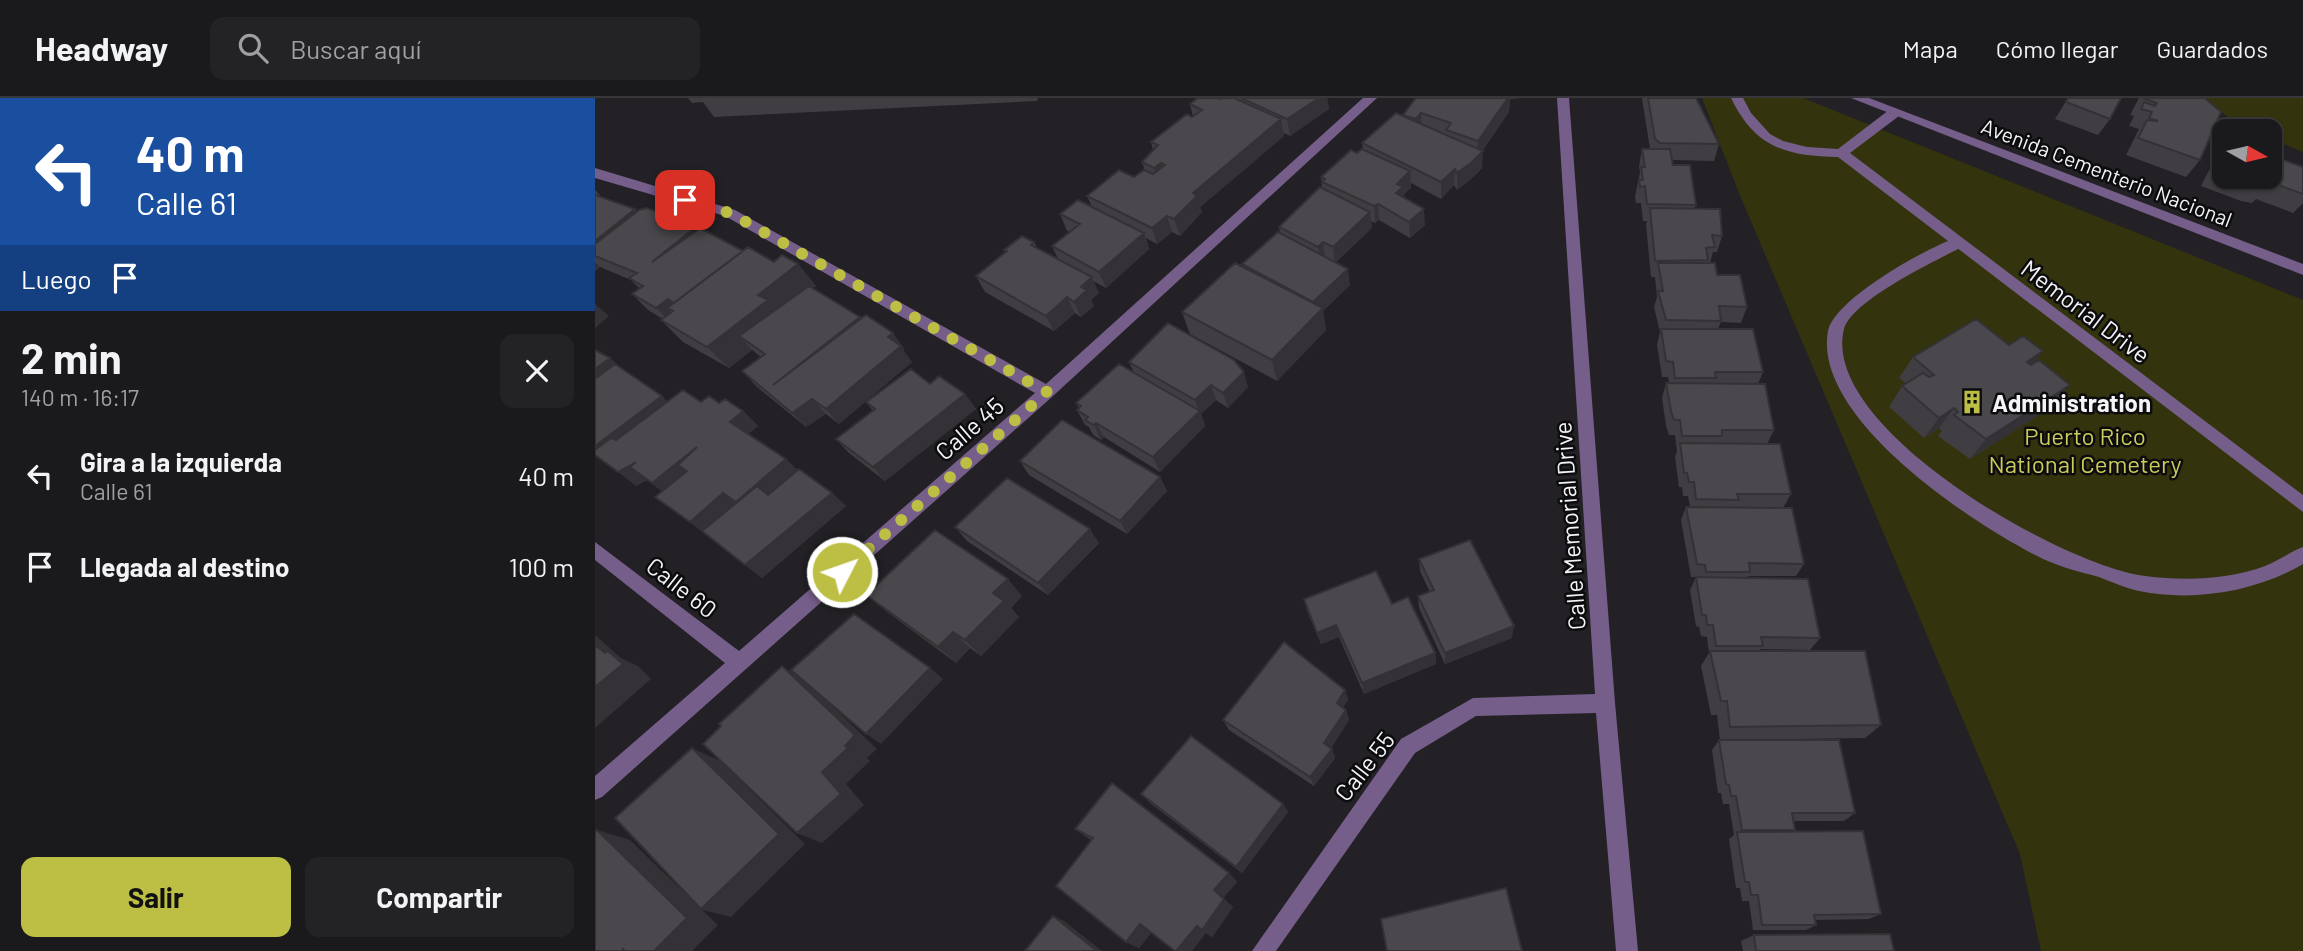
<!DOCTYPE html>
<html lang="es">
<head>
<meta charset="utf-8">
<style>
  body { margin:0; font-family:Barlow,sans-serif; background:#232225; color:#f1f3f6; height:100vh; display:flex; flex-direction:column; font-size:26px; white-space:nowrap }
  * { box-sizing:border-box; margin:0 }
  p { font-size:23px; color:#9fa0a3 }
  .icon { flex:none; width:38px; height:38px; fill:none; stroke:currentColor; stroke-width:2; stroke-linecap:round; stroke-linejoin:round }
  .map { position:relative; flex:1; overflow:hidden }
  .drawer { display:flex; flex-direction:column; background:#1a191c; width:595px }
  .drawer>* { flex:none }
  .guide { background:#1a4fa0; color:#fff; overflow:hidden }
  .needle { width:46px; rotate:98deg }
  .controls { position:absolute; left:1617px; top:21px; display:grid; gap:14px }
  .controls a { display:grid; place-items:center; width:70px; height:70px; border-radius:14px; background:#1a191c; box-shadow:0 2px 5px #0004,0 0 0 2px #38383b; font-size:35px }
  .pin { position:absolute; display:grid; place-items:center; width:60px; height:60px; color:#fff; margin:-30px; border-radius:14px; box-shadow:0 4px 10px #0006 }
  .me { position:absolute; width:77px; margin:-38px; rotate:49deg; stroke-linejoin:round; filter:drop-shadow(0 0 5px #0008) }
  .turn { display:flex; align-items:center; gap:24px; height:147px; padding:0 21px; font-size:32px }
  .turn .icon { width:91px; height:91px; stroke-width:2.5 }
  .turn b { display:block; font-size:49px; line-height:60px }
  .then { display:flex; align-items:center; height:66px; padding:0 21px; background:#0003; gap:14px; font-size:26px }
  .round { display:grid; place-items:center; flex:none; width:74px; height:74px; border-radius:14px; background:#232225 }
  .summary { display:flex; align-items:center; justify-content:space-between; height:119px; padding:0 21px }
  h1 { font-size:42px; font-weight:700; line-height:52px }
  .cta { display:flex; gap:14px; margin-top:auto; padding:14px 21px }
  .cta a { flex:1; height:80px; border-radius:14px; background:#bcbf44; color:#111; font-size:28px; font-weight:700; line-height:80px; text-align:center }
  .cta a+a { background:#232225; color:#f1f3f6 }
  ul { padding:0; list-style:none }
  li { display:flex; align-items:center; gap:21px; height:91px; padding:0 21px }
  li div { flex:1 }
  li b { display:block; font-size:26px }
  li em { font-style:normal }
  header { display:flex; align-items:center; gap:42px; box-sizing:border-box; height:98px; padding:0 35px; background:#1a191c; border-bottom:2px solid #38383b }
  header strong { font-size:33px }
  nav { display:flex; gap:38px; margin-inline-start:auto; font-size:24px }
  .search { width:490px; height:63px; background:#232225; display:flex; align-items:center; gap:18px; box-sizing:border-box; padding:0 24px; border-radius:14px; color:#9fa0a3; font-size:26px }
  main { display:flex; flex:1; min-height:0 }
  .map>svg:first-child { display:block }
  .green { fill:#33340d }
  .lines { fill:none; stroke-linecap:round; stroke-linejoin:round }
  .service { fill:#765e8b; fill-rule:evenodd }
  .minor { fill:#765e8b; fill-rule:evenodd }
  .tertiary { fill:#765e8b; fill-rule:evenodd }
  .wall { fill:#403e42 }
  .shaded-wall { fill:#343236 }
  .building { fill:#4b484d; stroke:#343236; stroke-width:2 }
  .route { stroke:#bcbf44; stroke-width:12; stroke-dasharray:0 21.6 }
  .labels { text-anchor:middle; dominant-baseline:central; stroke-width:5; stroke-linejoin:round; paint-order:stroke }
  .far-street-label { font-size:21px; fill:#f4f3f6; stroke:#0c0b0d }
  .street-label { font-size:24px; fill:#f4f3f6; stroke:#0c0b0d }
  .poi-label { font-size:24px; font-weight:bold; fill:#f4f3f6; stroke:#0c0b0d; text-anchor:start }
  .park-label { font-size:24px; fill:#cacd5c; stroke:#0c0b0d }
</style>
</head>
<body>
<header>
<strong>Headway</strong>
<div class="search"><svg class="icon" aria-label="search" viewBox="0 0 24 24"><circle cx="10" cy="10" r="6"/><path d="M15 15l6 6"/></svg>Buscar aquí</div>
<nav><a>Mapa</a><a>Cómo llegar</a><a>Guardados</a></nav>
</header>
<main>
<section class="drawer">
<div class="guide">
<div class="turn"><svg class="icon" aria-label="left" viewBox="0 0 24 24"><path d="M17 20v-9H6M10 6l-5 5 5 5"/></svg><div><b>40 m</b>Calle 61</div></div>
<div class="then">Luego<svg class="icon" aria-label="arrive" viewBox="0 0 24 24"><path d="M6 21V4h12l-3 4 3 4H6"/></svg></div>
</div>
<div class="summary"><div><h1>2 min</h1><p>140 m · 16:17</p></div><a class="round"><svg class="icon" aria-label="close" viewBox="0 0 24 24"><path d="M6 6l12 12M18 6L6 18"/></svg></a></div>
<ul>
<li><svg class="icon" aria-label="left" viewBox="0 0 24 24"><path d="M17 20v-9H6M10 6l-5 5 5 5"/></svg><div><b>Gira a la izquierda</b><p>Calle 61</p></div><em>40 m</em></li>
<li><svg class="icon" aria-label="arrive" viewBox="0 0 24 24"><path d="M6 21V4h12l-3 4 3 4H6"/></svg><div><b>Llegada al destino</b></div><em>100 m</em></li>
</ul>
<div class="cta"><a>Salir</a><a>Compartir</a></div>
</section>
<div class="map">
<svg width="1708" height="853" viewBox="0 0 1708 853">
  <rect width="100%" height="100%" fill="#232125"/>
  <path class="green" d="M1107 0H1208L1708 202V853H1446L1425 756 1144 95Z
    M1604 0H1708V54L1675 40V33L1651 30Z"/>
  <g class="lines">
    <path class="service" d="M1364 139 1371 144 1369 148C1342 162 1257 202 1249 231 1224 330 1468 468 1550 478 1589 483 1633 482 1670 468 1683 463 1695 454 1708 449V466C1661 494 1598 504 1544 493 1530 490 1517 484 1504 479 1485 474 1466 469 1448 461 1381 428 1217 321 1233 233 1239 201 1334 148 1364 139Z"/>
    <path class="minor" d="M768 0H782L458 298 7 699 0 702V678L130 565 0 462V444L144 553 440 295 130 118 0 80V70L140 112 451 286Z
      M962 0H974L1020 605 1043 853H1021L1001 615 881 618 820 655 681 853H657L806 641 878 600 1000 596Z
      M1136 0H1148L1156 15 1175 36 1188 43 1212 49 1243 51 1294 12H1304V18L1255 55 1708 397V414L1243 59C1190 58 1160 49 1136 0Z"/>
    <path class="tertiary" d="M1256 0H1274L1708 166V177Z"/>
  </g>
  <path class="wall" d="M93 0H443L442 3 119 19 108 4 97 5Z
    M626 0H732L734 11 695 38 689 35V38L605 109 607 114 585 138 577 134 562 146 551 140 554 151 511 190 498 183 504 195 496 202 499 208 486 219 480 215 459 233 390 194 381 178 410 154 409 152 439 144 442 150 463 161 457 148 475 134 472 133 465 116 497 109 492 98 539 79 550 73 547 64 558 52 556 44 598 19 595 6Z
    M821 0H926L915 1 914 14 887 53V70L875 82 862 92 859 87 846 101 816 85V90L809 96V99L830 127 815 140 784 122 780 125 776 123 777 130 741 164 755 187 728 213 731 232 682 283 595 236 587 214 648 170 647 166 685 135 684 129 727 90 726 79 768 51 767 45 808 18Z
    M1047 0H1101L1124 46 1119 63 1077 62 1078 67 1101 107 1099 111 1127 138 1122 154H1118L1115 165 1122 177 1152 209 1146 225 1126 224 1123 231 1168 274 1163 286 1179 332 1172 346 1196 396 1188 410 1209 466 1201 478H1153L1152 480 1225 540 1215 552 1166 551 1164 553 1286 627 1270 640 1125 642 1122 617H1116L1106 568 1114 555 1112 539 1106 538 1104 529 1101 528 1095 492 1101 479H1104H1096L1086 422 1091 409H1095L1093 398H1088L1087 389H1084L1080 359 1082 353 1080 337H1074L1071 328 1067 300 1071 285H1074L1073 279H1067L1062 247 1065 234 1059 209 1062 199 1060 179H1056L1051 126 1052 123H1048L1046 105H1041L1040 99 1045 74 1044 68 1047 51H1055Z
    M1473 0 1515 21 1503 37 1460 21Z
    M1544 0H1610L1605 62 1591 79 1531 57 1544 31 1534 28 1539 18 1535 17Z
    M1629 48V79H1675L1708 69V105L1698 115 1661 101 1657 105 1646 103 1606 88 1621 59Z
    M0 92 5 97 4 98 43 114 96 132 99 134 148 153 179 164 203 166 221 188 218 190 267 221 298 235 309 251 308 252 317 264 244 326 231 316 211 329 162 289 147 273 166 259 157 252 134 270 88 244 66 222 68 221 53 212 37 196 45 191 36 182 5 169 0 173Z
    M1414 247 1448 253 1437 267 1457 308 1375 361 1343 338 1347 333 1344 330 1329 340 1294 309 1307 288 1311 285 1304 280 1318 259Z
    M15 260 27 271 73 304 124 305 148 313 163 328 153 336 202 372 237 395 251 408 167 480 107 433 60 399 67 393 52 382 41 388Z
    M534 264 653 289 633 310 621 302 606 316 610 328 565 374 509 339 506 342 498 337 494 329 490 327 482 312 484 310 481 305 539 275Z
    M335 286 370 296 381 311 290 383 254 355 241 341 278 313 271 304Z
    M425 363 565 379 572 393 532 436 434 377Z
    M360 429 504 445 453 497 372 443Z
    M824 461 917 540 850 566 824 510 823 498 835 494 825 473Z
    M271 497 427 498 416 510 424 519 386 558 375 550 361 565 291 513Z
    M709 501 797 506 840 555 841 566 769 596 744 539 726 546 712 513Z
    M750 592 753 602 748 609 751 612 754 622 736 650 740 660 719 688 634 632 628 622Z
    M1124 642 1260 715 1249 723H1199L1200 732 1198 734 1286 816 1274 821 1220 822 1221 827 1211 832H1158L1154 803H1147L1145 790H1141L1134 741 1139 737 1134 706H1128L1126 695H1123L1117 652Z
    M546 696 688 706 693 714 647 775 555 705Z
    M480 731 634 775 642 784 628 800 638 809 617 839 611 835H556L544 850 531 844 496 742Z
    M1159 837 1299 853H1148L1146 843Z"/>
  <path class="shaded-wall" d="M724 0H732L734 11 695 38 692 21Z
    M913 0H915L914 14 884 56 888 53 887 70 875 82 862 92V75L882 58 883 43Z
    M826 15V32L822 38 821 21Z
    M686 21 689 38 605 109 607 114 585 138 579 121 598 95Z
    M566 65 571 82 565 87 559 70Z
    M860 71 859 87 846 101V84Z
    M815 73 816 90 809 96V105L802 111V86Z
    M783 106 784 122 780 125 779 108Z
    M40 111 55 127 0 158V143Z
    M829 111 830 127 815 140 814 124Z
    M775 114 777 130 740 165 738 149Z
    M572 118 577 134 562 146 557 130Z
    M89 124 111 148 57 164 85 127Z
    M549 135 554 151 511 190 504 174Z
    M728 144 730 161 726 166 723 149Z
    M0 164 5 169 0 173Z
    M203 166 221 188 185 216 144 238 157 252 134 270 112 249 163 197Z
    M753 171 755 187 728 213 731 232 682 283 677 262 718 204Z
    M497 179 504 195 496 202 499 208 486 219 479 204 486 189Z
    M472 199 480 215 459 233 451 218Z
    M73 201 88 217 72 210 83 221 77 225 61 210Z
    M0 206 14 218 0 230Z
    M265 219 277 235 178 287Z
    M298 235 309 251 308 252 317 264 244 326 231 311 293 239Z
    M1448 253 1431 275 1432 264Z
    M15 260 32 275 0 300V271Z
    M649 274 653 289 633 310 628 295Z
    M616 287 621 302 606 316 610 328 565 374 558 359 604 314 600 302Z
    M1475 287 1457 308 1375 361 1391 341Z
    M370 296 381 311 290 383 278 369Z
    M67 298 83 313 0 351V348Z
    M217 301 231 316 211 329 197 315Z
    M1359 310 1344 330 1329 340 1344 320Z
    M148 313 163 328 150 338 135 324Z
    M501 325 509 339 506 342 499 327Z
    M102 349 83 367 99 380 75 399 57 385Z
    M191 361 206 375 157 417 141 404Z
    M41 364 52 382 41 388 23 374Z
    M565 379 572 393 532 436 525 423Z
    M128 395 145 409 112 437 95 424Z
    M237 395 251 408 167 480 150 467Z
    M495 431 504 445 453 497 443 485Z
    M413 481 427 498 416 510 424 519 386 558 370 542 398 495Z
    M741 527 744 539 726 546 722 535Z
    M919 528 917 540 850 566V555Z
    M358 534 375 550 361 565 343 549Z
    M0 537 26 560 43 568 56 581 0 630V589L10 555 0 547Z
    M840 555 841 566 769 596 767 585Z
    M187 568 211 583 282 651 272 660 275 663 251 686 269 707 227 745 202 735 227 674 250 648Z
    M335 570 348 581 286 646 271 636Z
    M750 592 753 602 745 615 742 605Z
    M751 612 754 622 733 655 729 645Z
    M97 650 125 663 210 746 136 819 107 812 123 827 97 853H59L2 732 35 742 106 811Z
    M737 651 740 660 719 688 715 679Z
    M688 706 693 714 647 775 641 769Z
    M634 775 642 784 628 800 619 792Z
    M629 801 638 809 617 839 611 835 597 853H581L602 828Z
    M458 818 469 823 507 853H502Z
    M545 826 557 833 544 850 531 844Z"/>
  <path class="building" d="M603 0H623L625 1 626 0H639L686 21 598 95 602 98 579 121 572 118 557 130 492 98 524 72 539 79 549 72 558 76 570 67 566 65 559 70 547 64 563 47 556 44 592 16 597 19 607 12 595 6Z
    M646 0H724L692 21Z
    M821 0H913L883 43 851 32 856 25 826 15 821 21 808 17Z
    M1053 0H1101L1124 46 1065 45 1060 41Z
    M1473 0H1526L1515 21 1471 4Z
    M1548 0H1610L1626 14 1605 62 1543 40 1552 22 1563 23 1554 20 1557 14 1546 11 1549 4 1560 8 1562 5Z
    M801 15 888 53 876 65 862 75 860 71 846 84 767 45Z
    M767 51 815 73 802 86 808 89 801 95 829 111 814 124 783 106 779 108 727 84 730 81 726 79 756 52 762 55Z
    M1047 51H1075L1078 67H1095L1101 107 1052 106 1050 88 1045 89 1044 82H1048L1046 69H1050Z
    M1629 52V75L1620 71Z
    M1675 57 1708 69V96L1675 84 1672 89 1661 86 1641 79H1675Z
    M725 89 775 114 738 149 728 144 723 149 684 129Z
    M0 97 40 111 0 143Z
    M483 102 549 135 504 174 457 148 485 126 465 116Z
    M52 110 89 124 85 127 97 132 57 164 105 130 148 153 79 205 73 201 61 210 37 196 48 188 34 180 42 175 0 158V146L44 112Z
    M1055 110 1125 111 1127 138 1117 137 1120 149 1111 150 1113 162 1060 163Z
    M683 134 753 171 718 204 647 166Z
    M427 138 439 144 436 147 497 179 486 189 492 192 479 204 472 199 451 218 381 178 412 153 409 152Z
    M153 149 179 164 187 157 203 166 163 197 173 202 112 249 66 222 78 213 72 210Z
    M640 165 728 210 677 262 587 214Z
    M1063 165H1120L1122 177H1145L1152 209 1124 208 1126 223 1071 222 1063 193H1068Z
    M214 188 265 219 178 287 271 217 298 235 293 239 306 248 231 311 217 301 197 315 147 273 170 256 144 238Z
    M1381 221 1414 247 1428 238 1448 253 1432 264 1436 267 1444 262 1475 287 1391 341 1359 317 1363 314 1359 310 1344 320 1307 288 1328 275 1334 279 1339 277 1318 259Z
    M573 225 639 262 649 274 628 295 616 287 600 302 534 264Z
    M1066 231H1158L1168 274H1120L1121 280H1080L1078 264 1071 263Z
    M0 252 15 260 0 271Z
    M20 266 67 298 0 348V281Z
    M524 266 605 313 558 359 501 325 499 327 490 322 493 319 482 312 486 308 481 305Z
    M316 271 335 286 344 278 370 296 278 369 241 341 280 311 271 304Z
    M1071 285 1170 286 1179 332H1127V338H1087L1085 322H1079L1076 313Z
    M88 292 106 304 114 298 124 305 130 301 148 313 135 324 191 361 141 404 128 395 95 424 60 399 92 373 83 367 102 349 57 385 35 369 41 364 23 374 0 357V352L16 340 21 342Z
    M467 322 565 379 525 423 425 363Z
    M1085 345 1185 346 1196 396H1142L1144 402 1101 401 1099 384H1094L1092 375H1089Z
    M204 371 237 395 150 467 107 433 162 388 173 397Z
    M412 380 495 431 443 485 360 429Z
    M1091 409 1197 410 1209 466 1154 465 1155 474H1111L1110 467 1102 466Z
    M340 432 413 481 398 495 409 503 370 542 358 534 343 549 271 497Z
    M875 442 919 528 850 555 823 498 839 492 824 461Z
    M781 473 797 506 813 499 840 555 767 585 741 527 722 535 709 501Z
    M1101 479 1213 481 1225 540 1166 539 1168 548H1121L1118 527H1112L1111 517H1107Z
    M259 516 335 570 271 636 196 572Z
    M689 544 750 592 742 605 751 612 729 645 737 651 715 679 628 622Z
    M0 547 10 555 13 553 28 566 0 589Z
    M1115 553H1270L1286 627 1135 629 1132 603H1126Z
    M187 568 260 637 250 648 253 650 227 674 246 696 202 735 108 646 126 628 124 626Z
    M596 638 688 706 641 769 546 696Z
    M1124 642H1244L1260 715H1197L1200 732H1147L1141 698H1136L1134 687 1131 686Z
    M97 650 184 736 106 811 20 720Z
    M517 685 634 775 619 792 629 801 607 832 602 828 581 853H580L545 826 531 844 461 788 498 740 480 731Z
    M2 732 92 820 59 853H30L28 851 27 853H0V734Z
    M1268 733 1286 816 1219 817 1221 827H1167L1163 797H1156L1154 784H1150L1142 734Z
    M911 790 927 853H792L786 821Z
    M458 818 502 853H430Z
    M1295 836 1299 853H1161L1159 837Z"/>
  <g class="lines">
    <path class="route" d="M90 102 135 115 452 294 247 474"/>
  </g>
  <defs>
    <g id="building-bare" transform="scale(1.89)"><path d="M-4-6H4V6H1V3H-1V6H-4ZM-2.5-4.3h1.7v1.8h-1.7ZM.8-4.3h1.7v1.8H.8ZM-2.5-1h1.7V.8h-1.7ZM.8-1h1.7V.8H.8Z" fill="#bcbf44" stroke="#0c0b0d" stroke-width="2.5" paint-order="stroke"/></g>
  </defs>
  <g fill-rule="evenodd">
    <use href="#building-bare" x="1377" y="304"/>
  </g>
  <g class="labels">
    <g class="far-street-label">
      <text transform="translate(1512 74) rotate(21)">Avenida Cementerio Nacional</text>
    </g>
    <g class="street-label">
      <text transform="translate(1491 213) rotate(37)">Memorial Drive</text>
      <text transform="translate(374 330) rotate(-41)">Calle 45</text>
      <text transform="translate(974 428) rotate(-94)">Calle Memorial Drive</text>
      <text transform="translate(87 489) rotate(38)">Calle 60</text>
      <text transform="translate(769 668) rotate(-52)">Calle 55</text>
    </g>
    <g class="poi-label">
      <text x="1397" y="304">Administration</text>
    </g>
    <g class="park-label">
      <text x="1490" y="337">Puerto Rico<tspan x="1490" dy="28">National Cemetery</tspan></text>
    </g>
  </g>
</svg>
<div class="controls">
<a><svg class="needle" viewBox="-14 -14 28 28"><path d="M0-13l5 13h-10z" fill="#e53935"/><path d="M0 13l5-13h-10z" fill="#9fa0a3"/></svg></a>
</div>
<div class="pin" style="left:90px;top:102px;background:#d93025"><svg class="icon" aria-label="arrive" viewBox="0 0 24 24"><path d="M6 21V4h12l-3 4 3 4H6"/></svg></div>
<svg class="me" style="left:247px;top:474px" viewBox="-20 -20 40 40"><circle r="17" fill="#bcbf44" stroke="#fff" stroke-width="3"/><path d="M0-11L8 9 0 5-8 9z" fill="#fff"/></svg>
</div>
</main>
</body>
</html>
